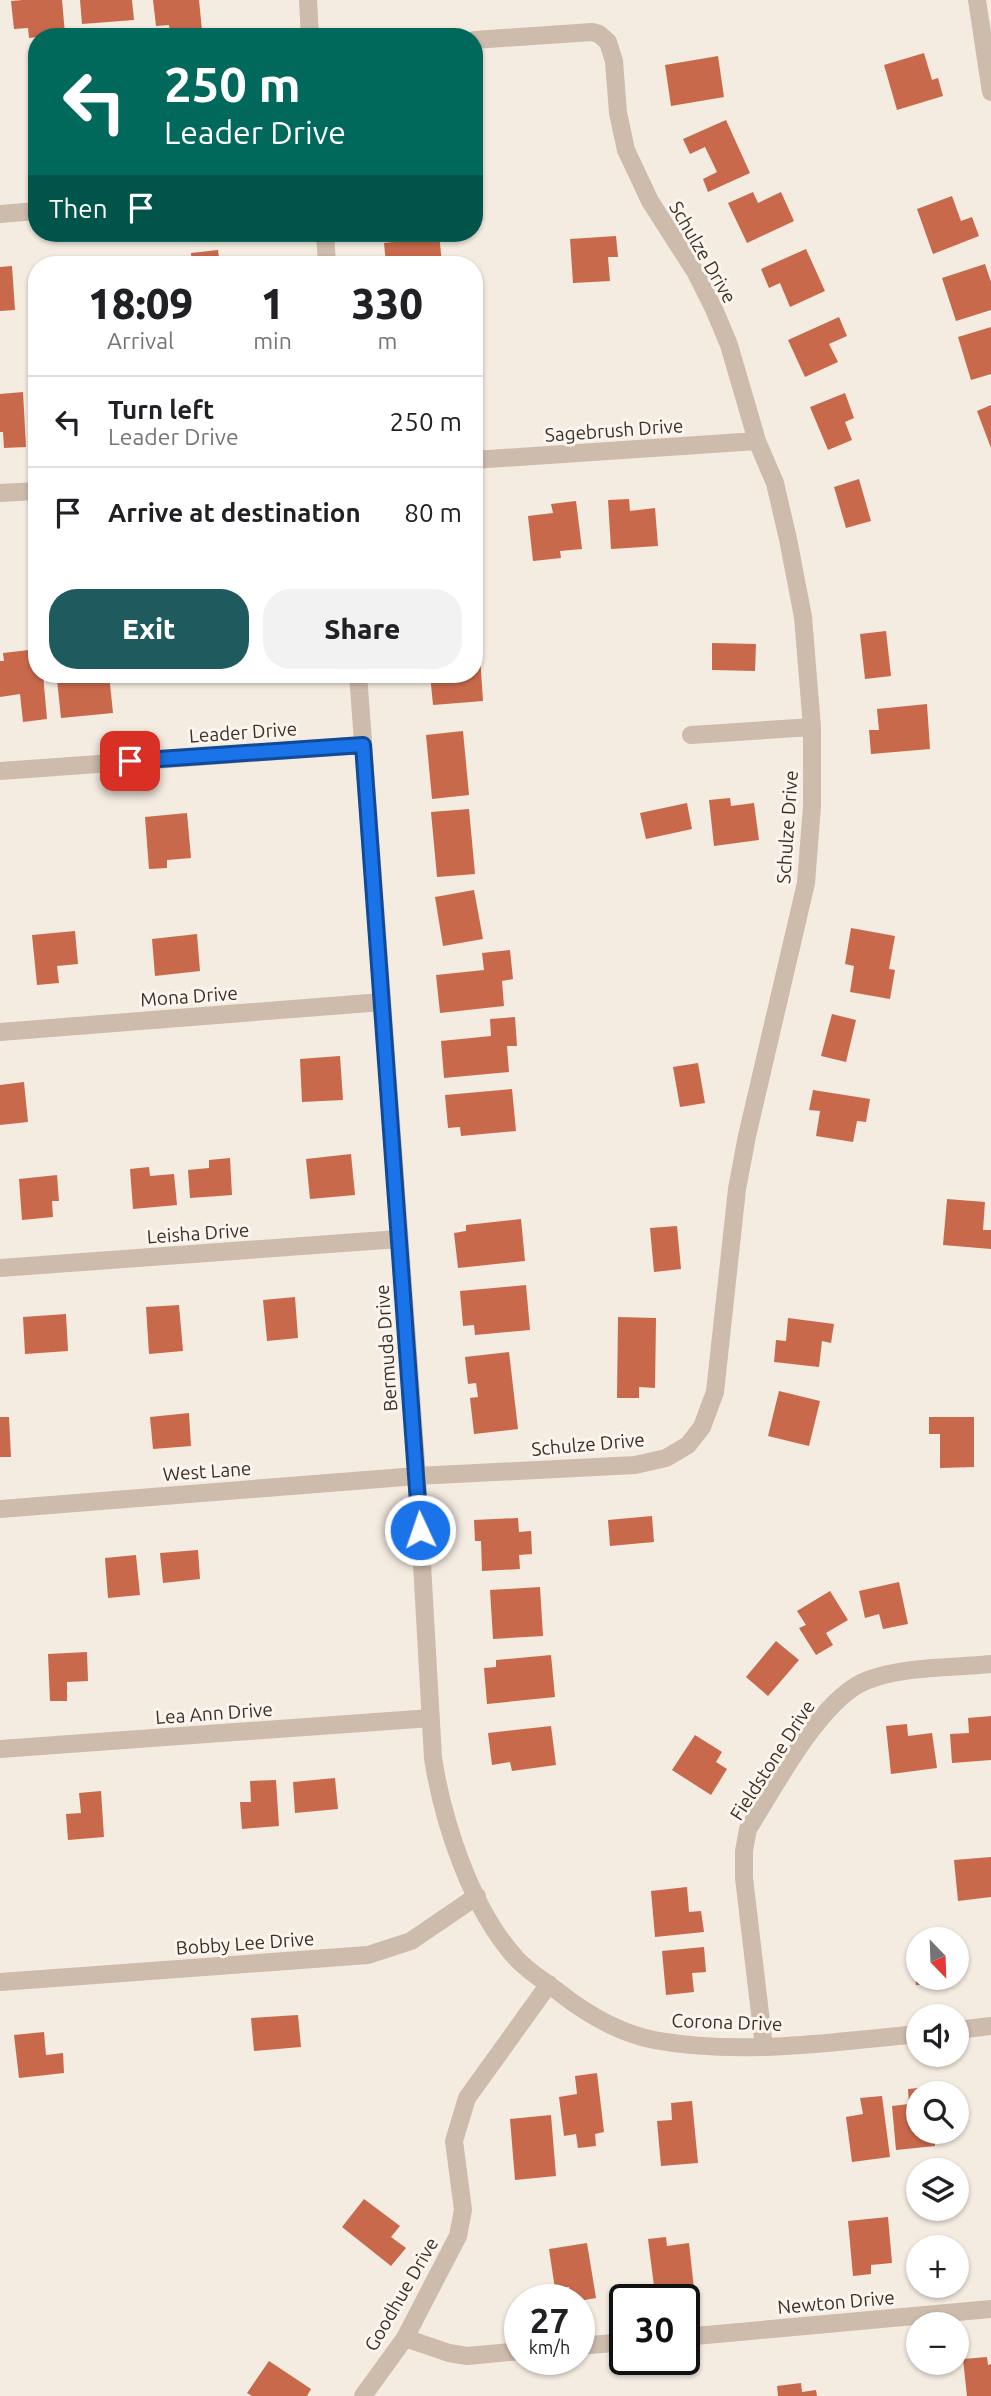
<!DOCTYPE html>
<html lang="en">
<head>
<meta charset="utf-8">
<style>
  body { margin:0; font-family:Ubuntu,sans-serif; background:#f2f2f2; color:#202124; height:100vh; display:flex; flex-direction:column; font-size:26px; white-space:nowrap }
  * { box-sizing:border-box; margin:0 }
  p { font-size:23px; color:#757577 }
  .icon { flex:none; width:38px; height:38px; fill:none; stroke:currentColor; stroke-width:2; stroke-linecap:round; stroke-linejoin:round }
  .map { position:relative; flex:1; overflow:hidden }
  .sheet { position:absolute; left:28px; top:256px; width:455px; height:427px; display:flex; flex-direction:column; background:#fff; border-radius:28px; box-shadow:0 2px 5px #0004 }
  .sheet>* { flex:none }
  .hud { position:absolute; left:28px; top:28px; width:455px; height:214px; border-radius:28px; box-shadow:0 2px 5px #0004; background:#00695c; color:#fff; overflow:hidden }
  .needle { width:46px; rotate:157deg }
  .tools { position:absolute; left:906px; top:1927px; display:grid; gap:14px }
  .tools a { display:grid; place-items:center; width:63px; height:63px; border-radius:50%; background:#fff; box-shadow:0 2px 5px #0004; font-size:35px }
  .speed { position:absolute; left:504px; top:2284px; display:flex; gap:14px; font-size:35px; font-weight:700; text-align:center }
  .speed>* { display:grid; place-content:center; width:91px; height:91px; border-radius:50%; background:#fff; box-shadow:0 2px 5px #0004; line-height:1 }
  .speed small { font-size:18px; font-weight:400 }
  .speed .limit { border:4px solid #111; border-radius:10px; background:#fff; color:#111 }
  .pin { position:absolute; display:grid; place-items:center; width:60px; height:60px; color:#fff; margin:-30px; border-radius:14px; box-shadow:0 4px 10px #0006 }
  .me { position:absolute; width:77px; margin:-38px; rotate:357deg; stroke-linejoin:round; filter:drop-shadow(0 0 5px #0008) }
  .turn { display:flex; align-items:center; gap:24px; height:147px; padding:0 21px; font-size:32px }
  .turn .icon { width:91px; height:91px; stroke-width:2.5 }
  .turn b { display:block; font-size:49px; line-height:60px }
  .then { display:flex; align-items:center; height:66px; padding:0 21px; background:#0003; gap:14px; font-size:26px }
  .eta { display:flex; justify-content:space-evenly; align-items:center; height:119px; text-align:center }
  .eta b { font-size:42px; font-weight:800; line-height:49px }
  .action { display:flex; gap:14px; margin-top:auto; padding:14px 21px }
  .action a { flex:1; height:80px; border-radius:28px; background:#1f5a5e; color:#fff; font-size:28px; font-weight:800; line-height:80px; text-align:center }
  .action a+a { background:#f2f2f2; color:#202124 }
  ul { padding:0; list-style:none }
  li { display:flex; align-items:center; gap:21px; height:91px; padding:0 21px; border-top:2px solid #e0e0e0 }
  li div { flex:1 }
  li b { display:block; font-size:26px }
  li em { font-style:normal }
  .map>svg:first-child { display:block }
  .building { fill:#c8694b }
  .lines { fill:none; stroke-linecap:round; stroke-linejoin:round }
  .minor { stroke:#cdbbac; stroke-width:18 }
  .tertiary { stroke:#cdbbac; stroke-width:18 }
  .route-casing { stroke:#114b97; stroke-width:18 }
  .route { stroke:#1a73e8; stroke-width:12 }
  .labels { text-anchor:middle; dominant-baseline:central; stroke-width:6; stroke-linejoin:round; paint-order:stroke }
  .street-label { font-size:19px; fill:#3b302b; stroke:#fbf5ee }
</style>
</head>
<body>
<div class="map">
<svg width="991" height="2396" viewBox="0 0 991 2396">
  <rect width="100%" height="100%" fill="#f4ebe1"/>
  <path class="building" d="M23 0H62L65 34 29 38 28 28 14 29 11 1Z
    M80 0H132L134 20 82 24Z
    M153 0H199L202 30 170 33 169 25 156 26Z
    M924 53 932 80 938 78 943 96 897 110 884 65Z
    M718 56 724 97 671 106 665 65Z
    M726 120 750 173 708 192 703 179 717 172 705 147 690 154 683 139Z
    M753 192 758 203 781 192 794 221 747 243 728 203Z
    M952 196 961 221 972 217 979 236 933 254 917 209Z
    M403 233H439L442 264H386L384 243 404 241Z
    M616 236 618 257H608L610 281 573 283 570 239Z
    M806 249 825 291 790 307 780 283 769 288 761 269Z
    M218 250 220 264H192L191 253Z
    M153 258 154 264H110V262Z
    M985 264 991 282V310L956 321 942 278Z
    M12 266 15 310 0 311V267Z
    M839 317 847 336 829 344 838 362 805 377 788 340Z
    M991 327V374L971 380 958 337Z
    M23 392 26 447 4 448 3 432H0V394Z
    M845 393 854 418 845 422 852 440 828 450 810 407Z
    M991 405V448L977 411Z
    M859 479 871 521 846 528 834 487Z
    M629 499 630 511 655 508 658 546 611 549 608 500Z
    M576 501 582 549 560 551 561 558 533 561 528 516 553 513 551 504Z
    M886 631 891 676 865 679 860 634Z
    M712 643 756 644 755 671 712 670Z
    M29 650 30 660 37 659V674H43L47 719 23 722 20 694 0 697V661H4L3 653Z
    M480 656 483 701 433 705 430 674H474V657Z
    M73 674H109L113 713 61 718 57 680 74 679Z
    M927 704 930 749 871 754 869 730H879L877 709Z
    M463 731 469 795 432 799 426 735Z
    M730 798 731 806 754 803 759 840 714 846 709 800Z
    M687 803 692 829 646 839 640 813Z
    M469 809 475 874 437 877 431 812Z
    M187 813 191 858 167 860V868L149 869 145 817Z
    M474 890 483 939 443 946 435 897Z
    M851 928 895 936 889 969 895 970 890 999 850 992 854 966 845 964Z
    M75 931 78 964 57 966 59 983 37 985 32 935Z
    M197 934 200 971 155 976 152 939Z
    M510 950 513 979 502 981 504 1006 440 1013 436 975 484 970 482 953Z
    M832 1014 856 1020 846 1062 821 1056Z
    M515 1017 517 1046H507L509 1072 444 1078 441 1041 491 1036 490 1019Z
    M340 1056 343 1100 302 1102 300 1059Z
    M698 1063 705 1103 680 1107 673 1067Z
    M24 1082 28 1122 0 1125V1085Z
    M512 1089 516 1131 461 1136 460 1127 448 1128 445 1095Z
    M813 1090 870 1099 866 1122 857 1121 853 1142 816 1136 820 1111 809 1110Z
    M351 1154 355 1195 310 1199 306 1159Z
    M230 1158 232 1195 190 1198 188 1170 209 1168V1160Z
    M149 1167 150 1176 174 1174 177 1205 133 1209 130 1169Z
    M57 1175 59 1201H52L53 1217 22 1220 19 1179Z
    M947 1199 985 1202 983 1230H991V1249L943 1245Z
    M521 1219 525 1261 458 1268 454 1233 466 1231V1225Z
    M677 1226 681 1269 654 1272 650 1228Z
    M526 1285 530 1330 475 1335 474 1325 463 1326 460 1291Z
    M295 1297 298 1338 267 1341 263 1300Z
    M179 1305 183 1351 149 1354 146 1307Z
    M66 1314 68 1351 25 1354 23 1317Z
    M618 1317 656 1318 655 1388 639 1387V1398H617Z
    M788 1318 834 1324 831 1343 822 1341 819 1367 774 1362 776 1340 786 1341Z
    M509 1352 518 1429 474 1434 470 1398 478 1397 476 1383 468 1384 465 1357Z
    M779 1391 820 1401 809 1446 768 1436Z
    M189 1413 191 1446 153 1449 150 1417Z
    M0 1417H9L11 1457H0Z
    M929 1417H974V1467L940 1468V1434H929Z
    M652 1516 654 1542 610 1546 608 1520Z
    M518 1518 519 1532 531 1531 532 1554 519 1555 520 1569 482 1571 481 1541H475L474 1520Z
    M198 1550 200 1579 163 1583 160 1553Z
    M136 1555 140 1595 108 1598 105 1558Z
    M899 1582 908 1624 883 1629 879 1614 865 1618 859 1591Z
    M540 1587 543 1636 493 1639 490 1590Z
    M830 1591 848 1620 826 1633 833 1645 816 1655 799 1628 806 1625 797 1611Z
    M776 1641 799 1660 768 1696 746 1677Z
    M87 1652 88 1681 67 1682V1701H50L48 1654Z
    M551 1655 555 1697 487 1704 484 1668 496 1667V1660Z
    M991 1716V1760L952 1763 950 1734 969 1733 968 1718Z
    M907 1724 908 1736 932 1733 937 1768 891 1774 886 1726Z
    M551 1726 556 1765 512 1771 510 1762 492 1765 488 1733Z
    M695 1735 722 1752 716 1762 727 1769 711 1795 672 1770Z
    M335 1778 338 1809 295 1813 293 1782Z
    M276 1780 279 1826 242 1829 240 1802H251L250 1781Z
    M101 1791 104 1837 68 1840 66 1814 81 1813 79 1793Z
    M991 1857V1897L958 1901 954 1860Z
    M687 1887 689 1912 701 1911 704 1932 655 1937 651 1891Z
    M919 1940V1978H936L937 1983 916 1985 911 1941Z
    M704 1947 706 1972 692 1973 694 1992 666 1995 662 1951Z
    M298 2015 301 2047 254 2051 251 2018Z
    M44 2032 46 2055 63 2053 64 2073 19 2078 14 2035Z
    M597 2073 604 2132 595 2134 596 2146 578 2148 576 2134 564 2136 559 2097 577 2094 575 2076Z
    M930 2087V2093H919V2132H934L935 2146 896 2150 892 2106 909 2104 908 2089Z
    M882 2096 890 2157 852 2162 846 2117 863 2114 860 2098Z
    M692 2101 698 2163 661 2166 657 2121 672 2120 671 2103Z
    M551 2115 556 2176 515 2180 510 2119Z
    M364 2199 400 2226 391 2237 406 2248 391 2266 342 2227Z
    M888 2217 892 2263 871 2265V2274L853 2276 848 2221Z
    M666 2237 667 2246 689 2243 694 2289 655 2294 648 2239Z
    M587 2243 596 2298 579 2301 571 2300 569 2287 555 2289 549 2249Z
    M987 2357 988 2365 991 2364V2396H967L963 2359Z
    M269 2361 311 2389 307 2396H252L247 2393Z
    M801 2383 802 2392 816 2390 817 2396H778L777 2386Z"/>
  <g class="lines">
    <path class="minor" d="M308 0 310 37
      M0 214 37 211
      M325 233 327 264
      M474 460 757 441
      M0 493 37 491
      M358 674 417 1476 433 1758C443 1822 471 1908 515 1957 527 1971 546 1982 560 1993 588 2015 620 2033 654 2040 739 2056 834 2042 919 2034
      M691 735 812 727
      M0 771 363 745
      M0 1032 382 1002
      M0 1268 399 1239
      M0 1509 417 1476 635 1465 666 1458 688 1445 702 1427 715 1392 737 1189 747 1136 806 883 812 806V727L803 617 788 539 775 483 757 441 729 345 714 309 696 273 650 201 626 150 618 113 614 61 608 42 599 34 592 32 474 40
      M0 1749 431 1718
      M0 1982 368 1955 411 1941 477 1896
      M957 2030 991 2026
      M764 2047 744 1878V1851L748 1829C775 1787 821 1697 868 1680 904 1666 953 1668 991 1664
      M684 2337 991 2309
      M405 2338 449 2353 467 2356 520 2351
      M579 2346 625 2342
      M363 2396 405 2338 458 2236 463 2210 454 2141 467 2098 549 1984"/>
    <path class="tertiary" d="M977 0 991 92"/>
  </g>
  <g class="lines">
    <g class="route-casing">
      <path id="route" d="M130 761 363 745 420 1530"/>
    </g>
    <use href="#route" class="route"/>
  </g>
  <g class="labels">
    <g class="street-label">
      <text transform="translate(703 252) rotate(60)">Schulze Drive</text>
      <text transform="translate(614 430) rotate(-4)">Sagebrush Drive</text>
      <text transform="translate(243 732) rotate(-4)">Leader Drive</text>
      <text transform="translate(787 827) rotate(-86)">Schulze Drive</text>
      <text transform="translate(189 996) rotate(-4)">Mona Drive</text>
      <text transform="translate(198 1233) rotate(-4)">Leisha Drive</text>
      <text transform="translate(386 1348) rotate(-94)">Bermuda Drive</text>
      <text transform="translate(588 1444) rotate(-5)">Schulze Drive</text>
      <text transform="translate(207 1471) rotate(-4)">West Lane</text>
      <text transform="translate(214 1713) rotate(-4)">Lea Ann Drive</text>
      <text transform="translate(772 1760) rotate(-57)">Fieldstone Drive</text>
      <text transform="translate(245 1943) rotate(-4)">Bobby Lee Drive</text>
      <text transform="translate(727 2022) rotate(2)">Corona Drive</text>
      <text transform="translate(401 2294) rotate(-60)">Goodhue Drive</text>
      <text transform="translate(836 2302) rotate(-5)">Newton Drive</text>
    </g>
  </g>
</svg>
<div class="tools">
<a><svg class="needle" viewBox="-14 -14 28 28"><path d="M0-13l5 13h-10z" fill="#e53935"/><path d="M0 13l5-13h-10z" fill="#757577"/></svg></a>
<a><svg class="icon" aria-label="sound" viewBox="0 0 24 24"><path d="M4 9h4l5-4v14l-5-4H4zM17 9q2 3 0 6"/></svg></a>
<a><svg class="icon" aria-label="search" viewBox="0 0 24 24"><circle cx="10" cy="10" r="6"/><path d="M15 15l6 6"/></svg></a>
<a><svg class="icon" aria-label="layers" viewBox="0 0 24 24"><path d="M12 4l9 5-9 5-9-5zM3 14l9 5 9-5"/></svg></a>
<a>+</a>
<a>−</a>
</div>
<div class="speed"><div>27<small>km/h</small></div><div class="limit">30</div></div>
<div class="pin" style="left:130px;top:761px;background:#d93025"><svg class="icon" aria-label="arrive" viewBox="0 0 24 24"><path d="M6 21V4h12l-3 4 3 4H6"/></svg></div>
<svg class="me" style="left:420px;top:1530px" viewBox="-20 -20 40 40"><circle r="17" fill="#1a73e8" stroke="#fff" stroke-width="3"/><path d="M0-11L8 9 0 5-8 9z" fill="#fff"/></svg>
<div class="hud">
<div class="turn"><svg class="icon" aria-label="left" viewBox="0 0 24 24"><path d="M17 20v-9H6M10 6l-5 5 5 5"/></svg><div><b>250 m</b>Leader Drive</div></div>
<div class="then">Then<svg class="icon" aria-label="arrive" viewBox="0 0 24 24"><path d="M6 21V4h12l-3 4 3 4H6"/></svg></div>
</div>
<section class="sheet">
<div class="eta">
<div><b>18:09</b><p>Arrival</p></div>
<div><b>1</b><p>min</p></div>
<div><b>330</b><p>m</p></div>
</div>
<ul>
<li><svg class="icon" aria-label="left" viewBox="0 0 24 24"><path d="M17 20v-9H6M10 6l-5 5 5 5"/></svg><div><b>Turn left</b><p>Leader Drive</p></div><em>250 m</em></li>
<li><svg class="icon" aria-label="arrive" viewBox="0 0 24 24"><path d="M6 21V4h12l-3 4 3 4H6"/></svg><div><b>Arrive at destination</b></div><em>80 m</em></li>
</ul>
<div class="action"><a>Exit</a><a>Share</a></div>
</section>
</div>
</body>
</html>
